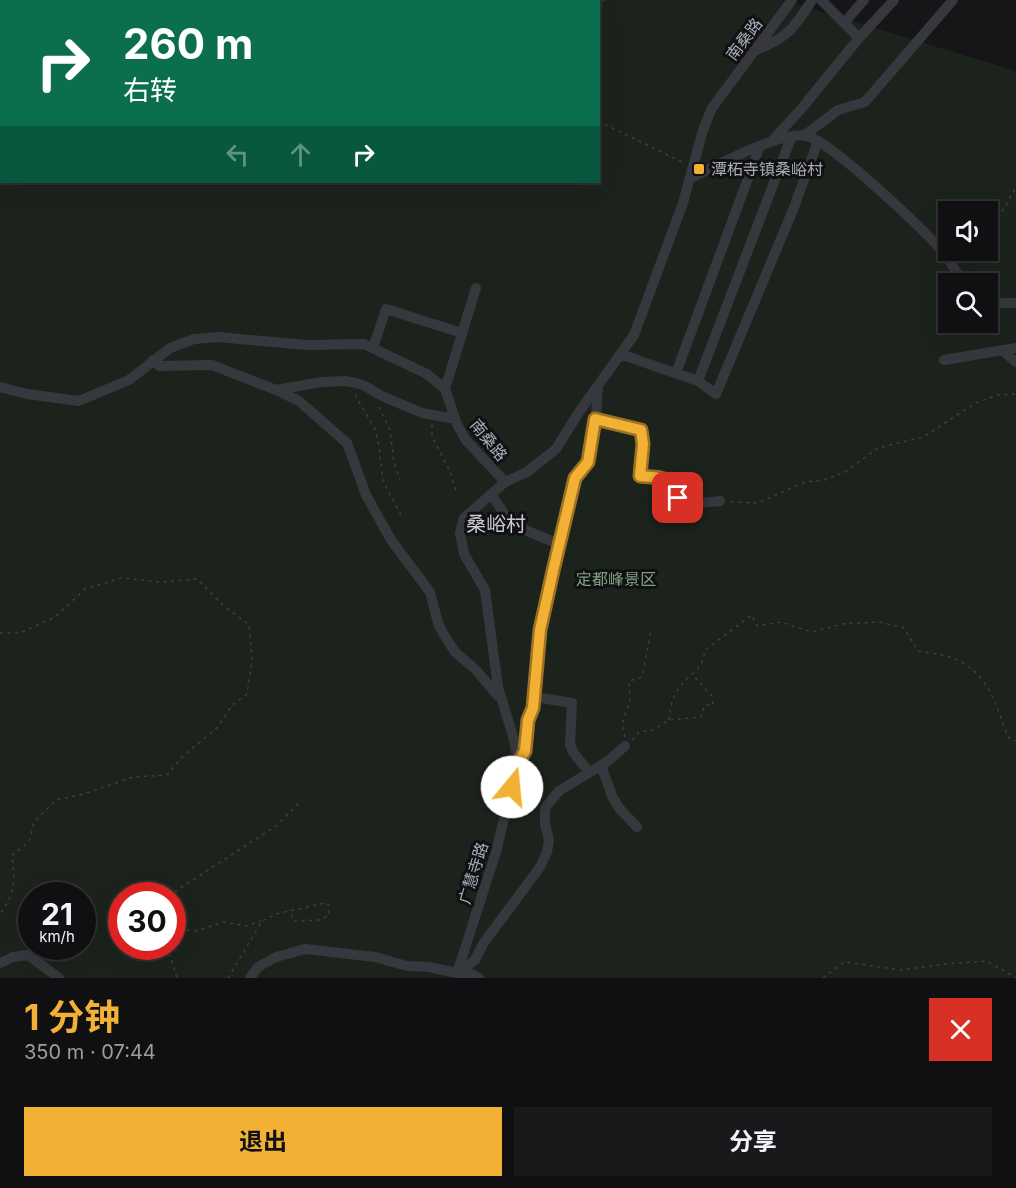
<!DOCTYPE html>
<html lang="zh">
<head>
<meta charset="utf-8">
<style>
  body { margin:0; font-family:Inter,"Noto Sans SC",sans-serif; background:#19191b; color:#f1f3f6; height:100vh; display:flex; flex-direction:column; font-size:22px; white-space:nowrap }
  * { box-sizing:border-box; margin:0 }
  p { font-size:20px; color:#9c9d9f }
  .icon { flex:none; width:33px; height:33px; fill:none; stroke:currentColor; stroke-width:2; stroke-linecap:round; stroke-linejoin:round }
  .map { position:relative; height:978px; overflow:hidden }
  .panel { display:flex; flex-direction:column; background:#101012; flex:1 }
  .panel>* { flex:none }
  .banner { position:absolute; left:0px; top:0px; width:600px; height:183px; box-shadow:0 6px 24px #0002,0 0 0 2px #303032; background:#0b6e4f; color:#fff; overflow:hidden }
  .fabs { position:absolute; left:938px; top:201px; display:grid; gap:12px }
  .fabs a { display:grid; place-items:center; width:60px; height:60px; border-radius:0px; background:#101012; box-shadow:0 6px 24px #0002,0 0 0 2px #303032; font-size:30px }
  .speed { position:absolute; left:18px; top:882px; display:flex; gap:12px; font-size:30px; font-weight:700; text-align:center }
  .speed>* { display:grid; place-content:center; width:78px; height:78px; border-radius:50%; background:#101012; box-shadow:0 6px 24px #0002,0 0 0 2px #303032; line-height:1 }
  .speed small { font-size:15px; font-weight:400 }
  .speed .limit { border:9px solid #d22; background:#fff; color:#111 }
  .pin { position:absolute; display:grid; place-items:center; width:51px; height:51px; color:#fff; margin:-26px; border-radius:12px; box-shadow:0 3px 9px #0006 }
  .me { position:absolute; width:66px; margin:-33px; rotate:17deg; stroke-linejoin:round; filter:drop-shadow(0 0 4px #0008) }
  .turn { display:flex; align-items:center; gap:21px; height:126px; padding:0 24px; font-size:27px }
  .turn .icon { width:78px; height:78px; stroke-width:2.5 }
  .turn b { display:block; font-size:42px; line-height:51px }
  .lanes { display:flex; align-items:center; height:57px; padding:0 24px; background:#0003; justify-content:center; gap:30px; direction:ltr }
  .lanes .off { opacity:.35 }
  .round { display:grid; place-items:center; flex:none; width:63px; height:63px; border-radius:0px; background:#19191b }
  .headline { display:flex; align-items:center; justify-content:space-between; height:102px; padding:0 24px }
  h1 { font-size:36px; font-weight:700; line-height:45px; color:#f2b134 }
  .primary-button { display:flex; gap:12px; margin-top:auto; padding:12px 24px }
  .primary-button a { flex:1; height:69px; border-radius:0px; background:#f2b134; color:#111; font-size:24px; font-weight:700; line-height:69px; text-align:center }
  .primary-button a+a { background:#19191b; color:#f1f3f6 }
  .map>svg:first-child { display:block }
  .green { fill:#1c231d; fill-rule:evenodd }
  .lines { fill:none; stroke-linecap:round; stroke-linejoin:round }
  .path { stroke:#3d3f44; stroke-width:1.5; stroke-dasharray:3 4.5; stroke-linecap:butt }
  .minor { stroke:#37383d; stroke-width:10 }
  .route-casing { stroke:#9d7322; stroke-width:15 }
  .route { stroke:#f2b134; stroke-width:10 }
  .poi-dot { fill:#f2b134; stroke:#111113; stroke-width:2 }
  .labels { text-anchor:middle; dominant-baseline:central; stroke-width:6; stroke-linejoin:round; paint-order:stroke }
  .street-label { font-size:16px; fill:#a8adb8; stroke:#111113 }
  .poi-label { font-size:16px; fill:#a8adb8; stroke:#111113; text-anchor:start }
  .park-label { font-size:16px; fill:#7fa381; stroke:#111113 }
  .quarter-label { font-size:20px; fill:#c9ccd4; stroke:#111113 }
</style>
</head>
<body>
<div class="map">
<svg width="1016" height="978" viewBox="0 0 1016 978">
  <rect width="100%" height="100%" fill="#161618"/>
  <path class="green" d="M0 0H783L1016 71V978H0ZM2 2H598V182H2ZM948 212H987V250H948ZM948 284H987V322H948ZM32 896H82V946H32ZM122 896H172V946H122Z"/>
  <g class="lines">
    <path class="path" d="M598 7 604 0
      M0 27 2 26
      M598 121 684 163
      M987 228 999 217 1016 187
      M355 395 375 429 379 446 383 481 403 519
      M379 407 390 430 394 463 400 480
      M432 425V437L450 471 456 491
      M731 502 758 503 805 482 824 480 845 472 878 448 923 437 976 403 997 395 1016 394
      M0 633H20L55 617 85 589 121 578 161 582 197 579 224 606 249 625 252 661 247 694 232 705 217 728 181 758 167 775 133 777 84 794 56 800 34 822 29 842 12 855C15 879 16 893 0 914
      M669 720C670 708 672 698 679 688 690 671 702 674 705 650L752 615 757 626 781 622 812 632 842 624 879 622 904 628 918 651C929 653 940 654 950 657 988 670 996 705 1008 737L1016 741
      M625 737 622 724 630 700 629 681 640 678 643 672 651 631
      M632 740 639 732 653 730 669 720 701 717 705 705H713L712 696 693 675
      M168 896 276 826 299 803
      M172 930 176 929 197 931 223 922 246 926 261 921
      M167 946 177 978
      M228 978 262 921 276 914 320 904 325 903 330 906 328 916 319 920 294 921 290 911
      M823 978 844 962 901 970 946 964 987 961 1016 978"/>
    <path class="minor" d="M844 23 864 0
      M859 38 894 0
      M754 51C788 37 793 30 812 0
      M805 135 838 110 865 102 953 0
      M772 141 802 108 859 38 821 0
      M691 178C716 166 780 131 806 136 830 140 925 231 944 253 952 263 957 275 965 284
      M987 300 993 303H1016
      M373 348 386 309 462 333
      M1002 350 1016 362
      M620 354 698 381 716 394 793 210 818 141
      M153 360 159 366 212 365 276 390 299 401 347 443 366 495 391 540 430 592 438 623 443 633 455 652 476 670 498 696
      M944 360 1016 348
      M676 373 760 146
      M698 381 791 138
      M0 387 27 394 79 401 129 380 170 348 194 339 218 337 307 345 364 344 427 374 445 389 457 424 465 439 505 482 527 472 556 449 577 415 634 335 683 203 703 130 712 108 792 0
      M445 389 476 288
      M276 390 322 382 347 381 363 385 382 396 422 413 455 419
      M595 419 641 430 643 444 640 476C669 479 672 476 681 505L720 501
      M491 494 507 518 520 528 559 544
      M535 697 572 703 570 744 573 752 589 772
      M518 765 525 751 528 720 533 707 540 630 575 478C597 456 595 418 598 388
      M601 765 612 796 619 808 637 827
      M0 963 13 957 28 955 59 978
      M457 973 471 974 479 978
      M458 973 475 960 483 944 540 867 547 852 549 840 545 824V808L559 791 608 761 625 746
      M250 978 258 967 276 957 305 949 375 957 407 966 429 967 457 973 496 852 517 765 515 743 498 687 485 590 464 554 460 533 464 518 505 482"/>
  </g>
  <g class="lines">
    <g class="route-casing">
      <path id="route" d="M512 787 517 765 525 751 528 720 533 708 540 630 553 571 575 478 588 462 595 419 641 430 643 444 640 476C664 479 669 474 678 498"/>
    </g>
    <use href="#route" class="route"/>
  </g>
  <rect class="poi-dot" x="693" y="163" width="12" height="12" rx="3"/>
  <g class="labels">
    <g class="street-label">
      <text transform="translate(744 39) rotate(-53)">南桑路</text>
      <text transform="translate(489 440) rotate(51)">南桑路</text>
      <text transform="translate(473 873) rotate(-73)">广慧寺路</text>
    </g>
    <g class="poi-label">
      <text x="711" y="169">潭柘寺镇桑峪村</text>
    </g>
    <g class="park-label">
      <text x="616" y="579">定都峰景区</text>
    </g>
    <g class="quarter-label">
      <text x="496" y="524">桑峪村</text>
    </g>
  </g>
</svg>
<div class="fabs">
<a><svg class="icon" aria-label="sound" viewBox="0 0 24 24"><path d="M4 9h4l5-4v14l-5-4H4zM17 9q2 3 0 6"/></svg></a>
<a><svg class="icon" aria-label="search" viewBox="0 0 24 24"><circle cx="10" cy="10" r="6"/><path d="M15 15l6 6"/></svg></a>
</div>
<div class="speed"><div>21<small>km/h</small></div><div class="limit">30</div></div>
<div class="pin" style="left:678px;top:498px;background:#d93025"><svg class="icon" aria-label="arrive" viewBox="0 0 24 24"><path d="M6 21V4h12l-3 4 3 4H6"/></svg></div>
<svg class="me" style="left:512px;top:787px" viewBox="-20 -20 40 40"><circle r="19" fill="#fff"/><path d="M0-13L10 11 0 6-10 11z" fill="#f2b134"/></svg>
<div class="banner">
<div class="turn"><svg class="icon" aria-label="right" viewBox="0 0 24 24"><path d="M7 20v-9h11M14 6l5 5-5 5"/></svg><div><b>260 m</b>右转</div></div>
<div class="lanes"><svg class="icon off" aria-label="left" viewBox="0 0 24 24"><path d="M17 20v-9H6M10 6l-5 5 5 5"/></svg><svg class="icon off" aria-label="ahead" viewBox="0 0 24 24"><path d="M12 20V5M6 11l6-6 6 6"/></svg><svg class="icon" aria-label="right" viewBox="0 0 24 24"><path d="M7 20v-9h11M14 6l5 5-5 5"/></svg></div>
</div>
</div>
<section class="panel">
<div class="headline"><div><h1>1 分钟</h1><p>350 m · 07:44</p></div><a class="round" style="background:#d93025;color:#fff"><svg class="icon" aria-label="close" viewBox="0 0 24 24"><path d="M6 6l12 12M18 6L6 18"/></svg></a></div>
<div class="primary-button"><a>退出</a><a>分享</a></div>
</section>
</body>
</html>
